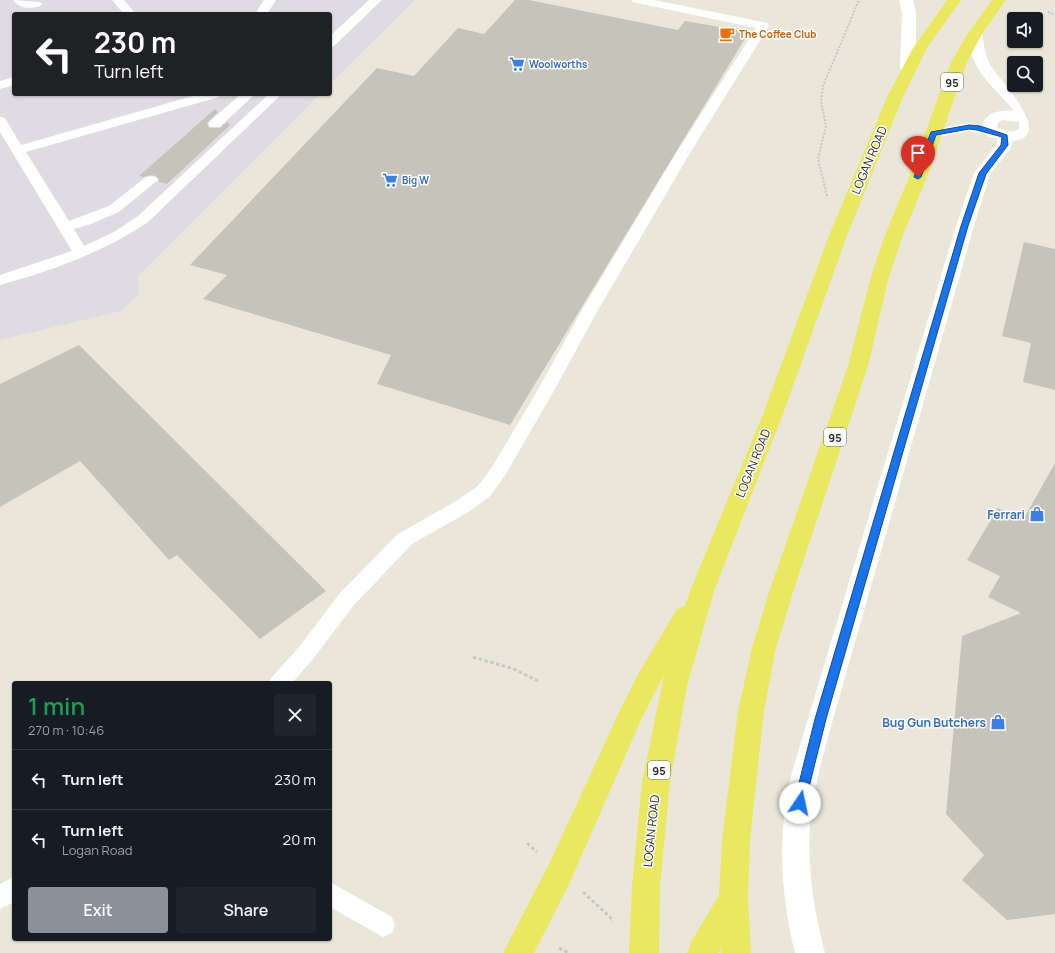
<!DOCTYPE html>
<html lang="en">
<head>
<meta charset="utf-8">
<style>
  body { margin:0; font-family:Manrope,sans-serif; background:#20242c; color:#f1f3f6; height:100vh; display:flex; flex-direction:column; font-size:15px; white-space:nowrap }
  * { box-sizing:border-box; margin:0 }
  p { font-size:13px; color:#9ea1a6 }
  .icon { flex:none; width:22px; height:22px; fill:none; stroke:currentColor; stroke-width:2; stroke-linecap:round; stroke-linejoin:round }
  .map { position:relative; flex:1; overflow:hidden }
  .sheet { position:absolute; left:12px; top:681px; width:320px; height:260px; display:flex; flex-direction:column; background:#171b24; border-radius:4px; box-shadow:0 1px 3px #0004 }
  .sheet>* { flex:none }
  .guide { position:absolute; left:12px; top:12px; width:320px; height:84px; border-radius:4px; box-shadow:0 1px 3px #0004; background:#202124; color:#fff; overflow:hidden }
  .buttons { position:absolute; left:1007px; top:12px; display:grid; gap:8px }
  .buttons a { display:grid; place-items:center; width:36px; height:36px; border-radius:4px; background:#171b24; box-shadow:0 1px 3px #0004; font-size:20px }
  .pin { position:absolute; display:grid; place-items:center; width:34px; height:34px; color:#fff; margin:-41px -17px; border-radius:50% 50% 50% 0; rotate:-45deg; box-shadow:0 0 4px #0007 }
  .pin .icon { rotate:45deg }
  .me { position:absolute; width:44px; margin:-22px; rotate:11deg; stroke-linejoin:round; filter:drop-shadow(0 0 3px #0008) }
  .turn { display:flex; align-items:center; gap:14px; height:84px; padding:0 16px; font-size:18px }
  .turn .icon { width:52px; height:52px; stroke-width:2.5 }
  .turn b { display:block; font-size:28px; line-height:34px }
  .round { display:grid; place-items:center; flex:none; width:42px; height:42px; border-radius:4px; background:#20242c }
  .summary { display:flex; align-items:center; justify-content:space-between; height:68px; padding:0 16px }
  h1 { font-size:24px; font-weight:600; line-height:30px; color:#1e9e55 }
  .action { display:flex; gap:8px; margin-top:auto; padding:8px 16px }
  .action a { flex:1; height:46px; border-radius:4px; background:#8c9099; color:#fff; font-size:16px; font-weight:600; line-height:46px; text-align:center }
  .action a+a { background:#20242c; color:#f1f3f6 }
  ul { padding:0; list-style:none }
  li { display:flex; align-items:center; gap:12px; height:60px; padding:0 16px; border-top:1px solid #363941 }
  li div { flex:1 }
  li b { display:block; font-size:15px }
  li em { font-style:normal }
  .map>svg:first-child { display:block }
  .industrial { fill:#dfdbe2 }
  .building { fill:#c5c3ba }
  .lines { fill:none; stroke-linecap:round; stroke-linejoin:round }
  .path-far1 { stroke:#c7c7c7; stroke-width:2; stroke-dasharray:2 1.5; stroke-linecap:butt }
  .path { stroke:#c7c7c7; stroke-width:3; stroke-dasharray:3.5 2.5; stroke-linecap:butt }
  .lane { fill:#fff; fill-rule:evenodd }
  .street { fill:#fff; fill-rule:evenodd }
  .secondary { fill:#fff; fill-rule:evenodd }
  .primary { fill:#eae860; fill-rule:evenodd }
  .route { fill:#1a73e8; stroke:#114b97 }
  .labels { text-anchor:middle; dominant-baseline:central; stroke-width:3; stroke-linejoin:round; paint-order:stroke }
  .far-food-label { font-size:10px; font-weight:bold; fill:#c56008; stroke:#fff; text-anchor:start }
  .far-shop-label { font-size:10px; font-weight:bold; fill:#366cbe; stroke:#fff; text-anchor:start }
  .shield { fill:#fff; stroke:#686868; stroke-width:1 }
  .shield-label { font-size:11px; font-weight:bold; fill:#282828 }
  .street-label { font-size:12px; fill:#282828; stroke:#fff }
  .shop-label { font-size:12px; font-weight:bold; fill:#366cbe; stroke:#fff; text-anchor:end }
</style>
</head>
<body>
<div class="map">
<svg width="1055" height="953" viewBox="0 0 1055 953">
  <rect width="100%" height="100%" fill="#eae7da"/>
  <path class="industrial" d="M0 0H415L330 84V14H14V94H320L138 276 139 294 121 311 0 340Z"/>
  <path class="building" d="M515 0H529L678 30 685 21 749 32 510 425 377 384 391 355 203 299 227 275 190 265 377 68 414 76 458 28 484 34Z
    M215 109 218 112 207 123 209 128H220L227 122 230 125 167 184 159 182V179L156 176 151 175 143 177 139 176Z
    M1024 242 1055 249V390L1023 382 1031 343 1002 336Z
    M79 345 326 591 260 639 177 555 169 560 80 461 0 507V384Z
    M1055 463V914L1007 920 962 880 984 855 946 814 962 636 1021 613 988 597 1000 576 967 560 998 508 1023 520Z"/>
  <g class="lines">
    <path class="path-far1" d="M1048 12 1055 15
      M827 196 818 159 826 126 821 101 823 86 859 0"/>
    <path class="path" d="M473 657 514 669 538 681
      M527 843 537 852
      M583 892 610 917 613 922
      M559 948 569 953"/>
    <path class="lane" d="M13 0 40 2 42 4 40 6C30 9 20 9 13 0Z
      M112 0H124L136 14H124Z
      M264 0H276L267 14H255Z
      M369 0H382L334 46 330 47V36Z
      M631 0H654L763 22 767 23 769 26 690 153 598 310 551 396 504 477 490 496 470 511 412 544 354 605 313 659 292 683H269L272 677 299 647 340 593 398 534 456 501 478 486 492 467 535 395 582 310 676 153 756 28 637 3 633 2Z
      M14 77V85L0 89V81Z
      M200 94H220L219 97 26 152 69 221 109 206 146 177 151 176 156 177 158 180 119 212 91 224 74 229 84 246 114 232 138 216 269 94H282L148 222C104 252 51 271 0 285V275L72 251 0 132V117L5 118 21 145Z
      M241 94H255L220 127H210L208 124 210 121Z
      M969 123 997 129 999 132 997 135 992 136 969 131 933 138 928 137 926 134 928 131Z
      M14 877V902L0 909V884Z
      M330 882 392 917 395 925 392 933 383 937 330 907Z"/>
    <path class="street" d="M975 29 980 30 982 33C984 44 985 56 991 66 1002 83 1055 136 1013 141L1011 148 990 174 974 226 833 719C825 750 815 782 811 814 806 861 813 908 825 953H795C780 891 777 835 792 772L956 226 974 173 997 144V139L987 136 981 129C984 112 999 110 1014 111 1002 95 984 82 975 63 970 54 969 43 968 33L970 30ZM1002 120 1019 122V129L1012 132 999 129 997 128 998 123Z"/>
    <path class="secondary" d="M899 0H913L916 13V68L913 71 908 73 903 71 900 68 902 13Z"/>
    <path class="primary" d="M947 0H961L927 48 903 97 846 238 783 414 714 591 687 686 670 782 660 886 659 953H629L632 886 642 782 664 675 641 720 570 882 534 953H503L550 862 621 708 640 671 677 609 685 606 690 591 763 414 828 238 887 97 913 48Z
      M992 0H1006L982 34 967 62 927 177 903 235 888 280 868 366 793 592 776 648 764 711 750 840 748 898 751 953H721V949L718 953H687L691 942 719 895 722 840 738 711 752 648 769 592 848 366 870 280 885 235 909 177 951 62 968 33Z"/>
  </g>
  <path class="route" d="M969 125 980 126 1007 135 1008 145 986 174 968 226 826 719 804 807 800 809 796 807 794 803 815 719 961 226 979 173 1001 145 1002 137 977 130 969 129 936 135 921 177 918 179 914 177 931 132Z"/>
  <defs>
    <g id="cafe-bare" transform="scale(1.2)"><path d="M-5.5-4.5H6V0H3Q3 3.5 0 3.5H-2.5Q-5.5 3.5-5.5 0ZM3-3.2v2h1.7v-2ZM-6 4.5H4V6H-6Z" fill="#e8710a" stroke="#fff" stroke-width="2.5" paint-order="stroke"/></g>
    <g id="supermarket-bare" transform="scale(1.2)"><path d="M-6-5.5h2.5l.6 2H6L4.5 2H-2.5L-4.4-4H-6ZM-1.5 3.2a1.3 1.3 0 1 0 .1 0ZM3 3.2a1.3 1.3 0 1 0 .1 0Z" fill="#3f7fe0" stroke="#fff" stroke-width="2.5" paint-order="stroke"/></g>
    <g id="shop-bare" transform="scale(1.2)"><path d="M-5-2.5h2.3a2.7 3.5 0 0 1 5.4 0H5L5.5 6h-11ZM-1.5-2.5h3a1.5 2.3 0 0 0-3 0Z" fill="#3f7fe0" stroke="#fff" stroke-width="2.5" paint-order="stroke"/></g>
  </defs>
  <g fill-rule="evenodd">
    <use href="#cafe-bare" x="727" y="34"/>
    <use href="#supermarket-bare" x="517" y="64"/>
    <use href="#supermarket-bare" x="390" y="180"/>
    <use href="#shop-bare" x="1037" y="514"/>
    <use href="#shop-bare" x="998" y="722"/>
  </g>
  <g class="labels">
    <g class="far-food-label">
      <text x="739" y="34">The Coffee Club</text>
    </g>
    <g class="far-shop-label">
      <text x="529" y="64">Woolworths</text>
      <text x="402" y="180">Big W</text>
    </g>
    <g class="shield">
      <rect x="941" y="73" width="22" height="18" rx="3"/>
      <rect x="824" y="428" width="22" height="18" rx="3"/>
      <rect x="648" y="761" width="22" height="18" rx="3"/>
    </g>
    <g class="shield-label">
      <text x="952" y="82">95</text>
      <text x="835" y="437">95</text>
      <text x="659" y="770">95</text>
    </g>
    <g class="street-label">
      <text transform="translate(869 160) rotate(-67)">LOGAN ROAD</text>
      <text transform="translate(753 463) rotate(-68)">LOGAN ROAD</text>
      <text transform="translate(651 831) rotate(-84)">LOGAN ROAD</text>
    </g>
    <g class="shop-label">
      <text x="1025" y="514">Ferrari</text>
      <text x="986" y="722">Bug Gun Butchers</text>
    </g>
  </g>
</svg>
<div class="buttons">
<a><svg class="icon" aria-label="sound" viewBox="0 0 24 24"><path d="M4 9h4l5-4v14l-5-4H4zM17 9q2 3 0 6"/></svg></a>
<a><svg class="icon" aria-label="search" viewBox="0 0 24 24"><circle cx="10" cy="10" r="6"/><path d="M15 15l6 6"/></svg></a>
</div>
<div class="pin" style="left:918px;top:177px;background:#d93025"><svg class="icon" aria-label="arrive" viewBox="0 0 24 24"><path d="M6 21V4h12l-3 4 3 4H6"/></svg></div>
<svg class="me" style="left:800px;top:803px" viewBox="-20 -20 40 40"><circle r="19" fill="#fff"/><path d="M0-13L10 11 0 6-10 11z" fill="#1a73e8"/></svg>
<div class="guide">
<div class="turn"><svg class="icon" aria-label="left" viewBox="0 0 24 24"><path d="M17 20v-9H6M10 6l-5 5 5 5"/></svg><div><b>230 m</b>Turn left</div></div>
</div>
<section class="sheet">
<div class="summary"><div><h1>1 min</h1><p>270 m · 10:46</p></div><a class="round"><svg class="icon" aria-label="close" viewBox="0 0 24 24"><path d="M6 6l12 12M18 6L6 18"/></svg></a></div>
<ul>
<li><svg class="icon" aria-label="left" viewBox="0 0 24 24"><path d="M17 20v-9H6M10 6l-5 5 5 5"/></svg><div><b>Turn left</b></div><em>230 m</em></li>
<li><svg class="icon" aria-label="left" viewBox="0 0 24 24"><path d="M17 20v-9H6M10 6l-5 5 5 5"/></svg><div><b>Turn left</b><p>Logan Road</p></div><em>20 m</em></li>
</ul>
<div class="action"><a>Exit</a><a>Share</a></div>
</section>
</div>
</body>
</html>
